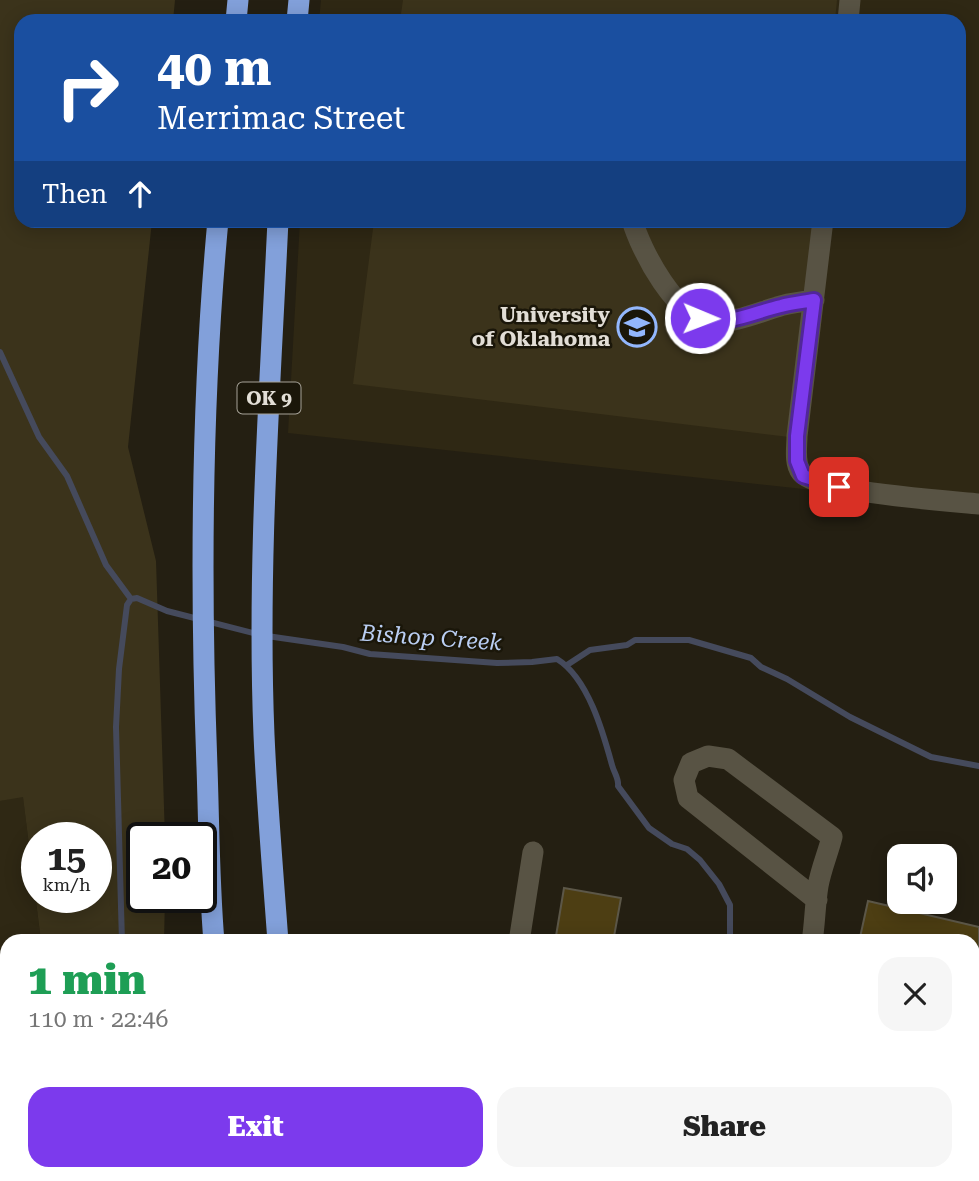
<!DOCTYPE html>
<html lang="en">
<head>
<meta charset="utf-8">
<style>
  body { margin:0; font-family:"Roboto Serif",serif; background:#f6f6f6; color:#222; height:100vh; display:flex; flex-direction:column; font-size:26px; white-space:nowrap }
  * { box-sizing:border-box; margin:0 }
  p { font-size:23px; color:#767676 }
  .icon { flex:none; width:38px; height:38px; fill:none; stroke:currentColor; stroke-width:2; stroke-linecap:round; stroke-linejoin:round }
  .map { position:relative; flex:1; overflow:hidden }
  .side { position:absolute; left:0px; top:934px; width:980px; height:247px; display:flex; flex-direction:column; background:#fff; border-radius:21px 21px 0 0; box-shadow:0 4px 18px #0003 }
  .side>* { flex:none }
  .guide { position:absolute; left:14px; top:14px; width:952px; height:214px; border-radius:21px; box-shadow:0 4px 18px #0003; background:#1a4fa0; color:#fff; overflow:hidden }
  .tools { position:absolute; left:887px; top:844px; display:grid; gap:14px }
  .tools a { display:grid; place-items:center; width:70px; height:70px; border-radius:14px; background:#fff; box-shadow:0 4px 18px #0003; font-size:35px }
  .speed { position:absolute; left:21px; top:822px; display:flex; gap:14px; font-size:35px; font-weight:700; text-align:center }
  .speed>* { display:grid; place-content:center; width:91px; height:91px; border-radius:50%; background:#fff; box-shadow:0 4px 18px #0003; line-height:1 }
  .speed small { font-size:18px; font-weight:400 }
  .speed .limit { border:4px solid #111; border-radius:10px; background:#fff; color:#111 }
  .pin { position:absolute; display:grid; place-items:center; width:60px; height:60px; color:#fff; margin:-30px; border-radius:14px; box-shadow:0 4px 10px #0006 }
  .me { position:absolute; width:77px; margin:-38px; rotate:91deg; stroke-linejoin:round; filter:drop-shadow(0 0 5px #0008) }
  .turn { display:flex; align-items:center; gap:24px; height:147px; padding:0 28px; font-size:32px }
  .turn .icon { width:91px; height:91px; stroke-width:2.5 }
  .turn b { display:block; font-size:49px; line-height:60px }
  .then { display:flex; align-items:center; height:66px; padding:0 28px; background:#0003; gap:14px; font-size:26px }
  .round { display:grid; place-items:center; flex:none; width:74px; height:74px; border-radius:21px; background:#f6f6f6 }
  .summary { display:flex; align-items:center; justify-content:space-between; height:119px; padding:0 28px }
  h1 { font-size:42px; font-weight:800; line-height:52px; color:#1e9e55 }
  .primary-button { display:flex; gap:14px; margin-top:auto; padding:14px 28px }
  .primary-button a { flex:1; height:80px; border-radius:21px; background:#7c3aed; color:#fff; font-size:28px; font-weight:800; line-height:80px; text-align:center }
  .primary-button a+a { background:#f6f6f6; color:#222 }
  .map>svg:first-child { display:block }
  .built { fill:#2f2814 }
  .green { fill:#3b331b; fill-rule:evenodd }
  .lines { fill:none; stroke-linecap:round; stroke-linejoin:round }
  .stream { stroke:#454a5c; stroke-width:6 }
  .building { fill:#4d3e13; stroke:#5c5748; stroke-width:2 }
  .minor { stroke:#585344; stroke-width:21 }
  .highway { stroke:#82a0da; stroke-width:21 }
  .route-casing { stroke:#51269a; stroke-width:18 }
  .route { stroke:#7c3aed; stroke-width:12 }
  .labels { text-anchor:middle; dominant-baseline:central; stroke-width:5; stroke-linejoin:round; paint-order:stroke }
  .shield { fill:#1a1609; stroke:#a6a298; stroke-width:2 }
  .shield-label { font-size:19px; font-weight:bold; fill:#e2ded6 }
  .poi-label { font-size:21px; font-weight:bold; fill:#e2ded6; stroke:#1a1609; text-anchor:end }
  .water-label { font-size:23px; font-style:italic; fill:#bacef3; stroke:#1a1609 }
</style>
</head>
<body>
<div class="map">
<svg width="979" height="1181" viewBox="0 0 979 1181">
  <rect width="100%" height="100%" fill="#241f12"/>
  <path class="built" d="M321 0H979V508L288 433 300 221 959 220V21H319Z
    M23 796 41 941 7 942V1086L0 1092V801Z"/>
  <path class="green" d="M0 0H175L173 21H21V220L152 221 128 447 156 561 165 838H142V898H165L164 941H41L23 797 0 801ZM37 838H96V898H37Z
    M403 0H837L835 21H400Z
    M374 221H813L789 437 353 384Z
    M7 1086V1174H146L144 1181H0V1092Z"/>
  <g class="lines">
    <path class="stream" d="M0 352 39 437 67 476 106 565 131 599
      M131 599 137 598 167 611 257 634
      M267 636 343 647 370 654 497 663 532 662 557 659C588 678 603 732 612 765 614 773 619 778 618 786L649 828 672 844 687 849 700 860 719 884 730 905V942
      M567 665 590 650 627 645 635 640H689L751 658 761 667 787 679 850 717 931 757 979 766
      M122 942 116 727 119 669 127 605 131 599
      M720 1174 721 1181
      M61 1181 70 1174"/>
  </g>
  <path class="building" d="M564 888 621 898 613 942H555Z
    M868 901 979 927V1033L973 1031V942H859Z"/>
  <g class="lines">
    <path class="minor" d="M848 21 850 0
      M632 220C641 251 677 320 713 322 734 323 757 313 777 307 789 303 802 302 814 300
      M823 220 797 436C797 447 794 463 801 472 814 492 950 501 979 504
      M519 942 533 852
      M812 942C815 923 815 904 818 886 821 869 828 853 832 837L728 759 708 756 691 763 684 780 688 798 817 900
      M446 1174V1181
      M761 1174 765 1181
      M485 1181 486 1174
      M786 1181 788 1174
      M850 1181 851 1174
      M902 1181 908 1174"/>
    <path class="highway" d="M236 21 238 0
      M297 21 299 0
      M214 942C209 883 209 825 207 767 200 585 201 402 218 220
      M278 942C273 873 267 804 264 735 257 564 270 392 278 220
      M235 1174 236 1181
      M297 1174 298 1181"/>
  </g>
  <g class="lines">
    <g class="route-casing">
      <path id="route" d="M700 318C728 327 754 312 781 306 792 303 803 302 814 300L797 436V461L803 476 839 487"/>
    </g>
    <use href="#route" class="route"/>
  </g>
  <defs>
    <g id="university-ring" transform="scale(2.0125)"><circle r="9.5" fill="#1a1609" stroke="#93b7fd" stroke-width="1.5"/><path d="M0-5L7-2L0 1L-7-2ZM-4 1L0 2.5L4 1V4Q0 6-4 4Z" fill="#93b7fd"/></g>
  </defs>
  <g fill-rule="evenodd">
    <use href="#university-ring" x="637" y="327"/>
  </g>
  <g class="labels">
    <rect class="shield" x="237.5" y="382.5" width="63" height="31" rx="5"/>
    <g class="shield-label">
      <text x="269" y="398">OK 9</text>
    </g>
    <g class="poi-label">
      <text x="610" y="315">University<tspan x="610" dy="24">of Oklahoma</tspan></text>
    </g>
    <g class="water-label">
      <text transform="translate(431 638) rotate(4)">Bishop Creek</text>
    </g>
  </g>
</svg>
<div class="tools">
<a><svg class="icon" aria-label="sound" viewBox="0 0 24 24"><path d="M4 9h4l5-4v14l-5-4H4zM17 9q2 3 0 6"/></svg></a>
</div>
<div class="speed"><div>15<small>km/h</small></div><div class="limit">20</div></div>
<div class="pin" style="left:839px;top:487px;background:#d93025"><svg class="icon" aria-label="arrive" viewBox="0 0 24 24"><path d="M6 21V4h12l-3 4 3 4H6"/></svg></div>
<svg class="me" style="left:700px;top:318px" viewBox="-20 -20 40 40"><circle r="17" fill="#7c3aed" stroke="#fff" stroke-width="3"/><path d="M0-11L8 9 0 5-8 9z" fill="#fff"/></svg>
<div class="guide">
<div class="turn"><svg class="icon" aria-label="right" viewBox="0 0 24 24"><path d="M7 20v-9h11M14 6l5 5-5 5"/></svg><div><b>40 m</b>Merrimac Street</div></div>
<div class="then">Then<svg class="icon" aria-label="ahead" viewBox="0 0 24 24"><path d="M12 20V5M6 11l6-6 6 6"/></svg></div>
</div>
<section class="side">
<div class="summary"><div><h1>1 min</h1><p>110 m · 22:46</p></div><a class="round"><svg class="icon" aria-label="close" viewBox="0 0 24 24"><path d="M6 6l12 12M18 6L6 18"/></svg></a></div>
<div class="primary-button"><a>Exit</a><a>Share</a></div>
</section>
</div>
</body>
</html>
